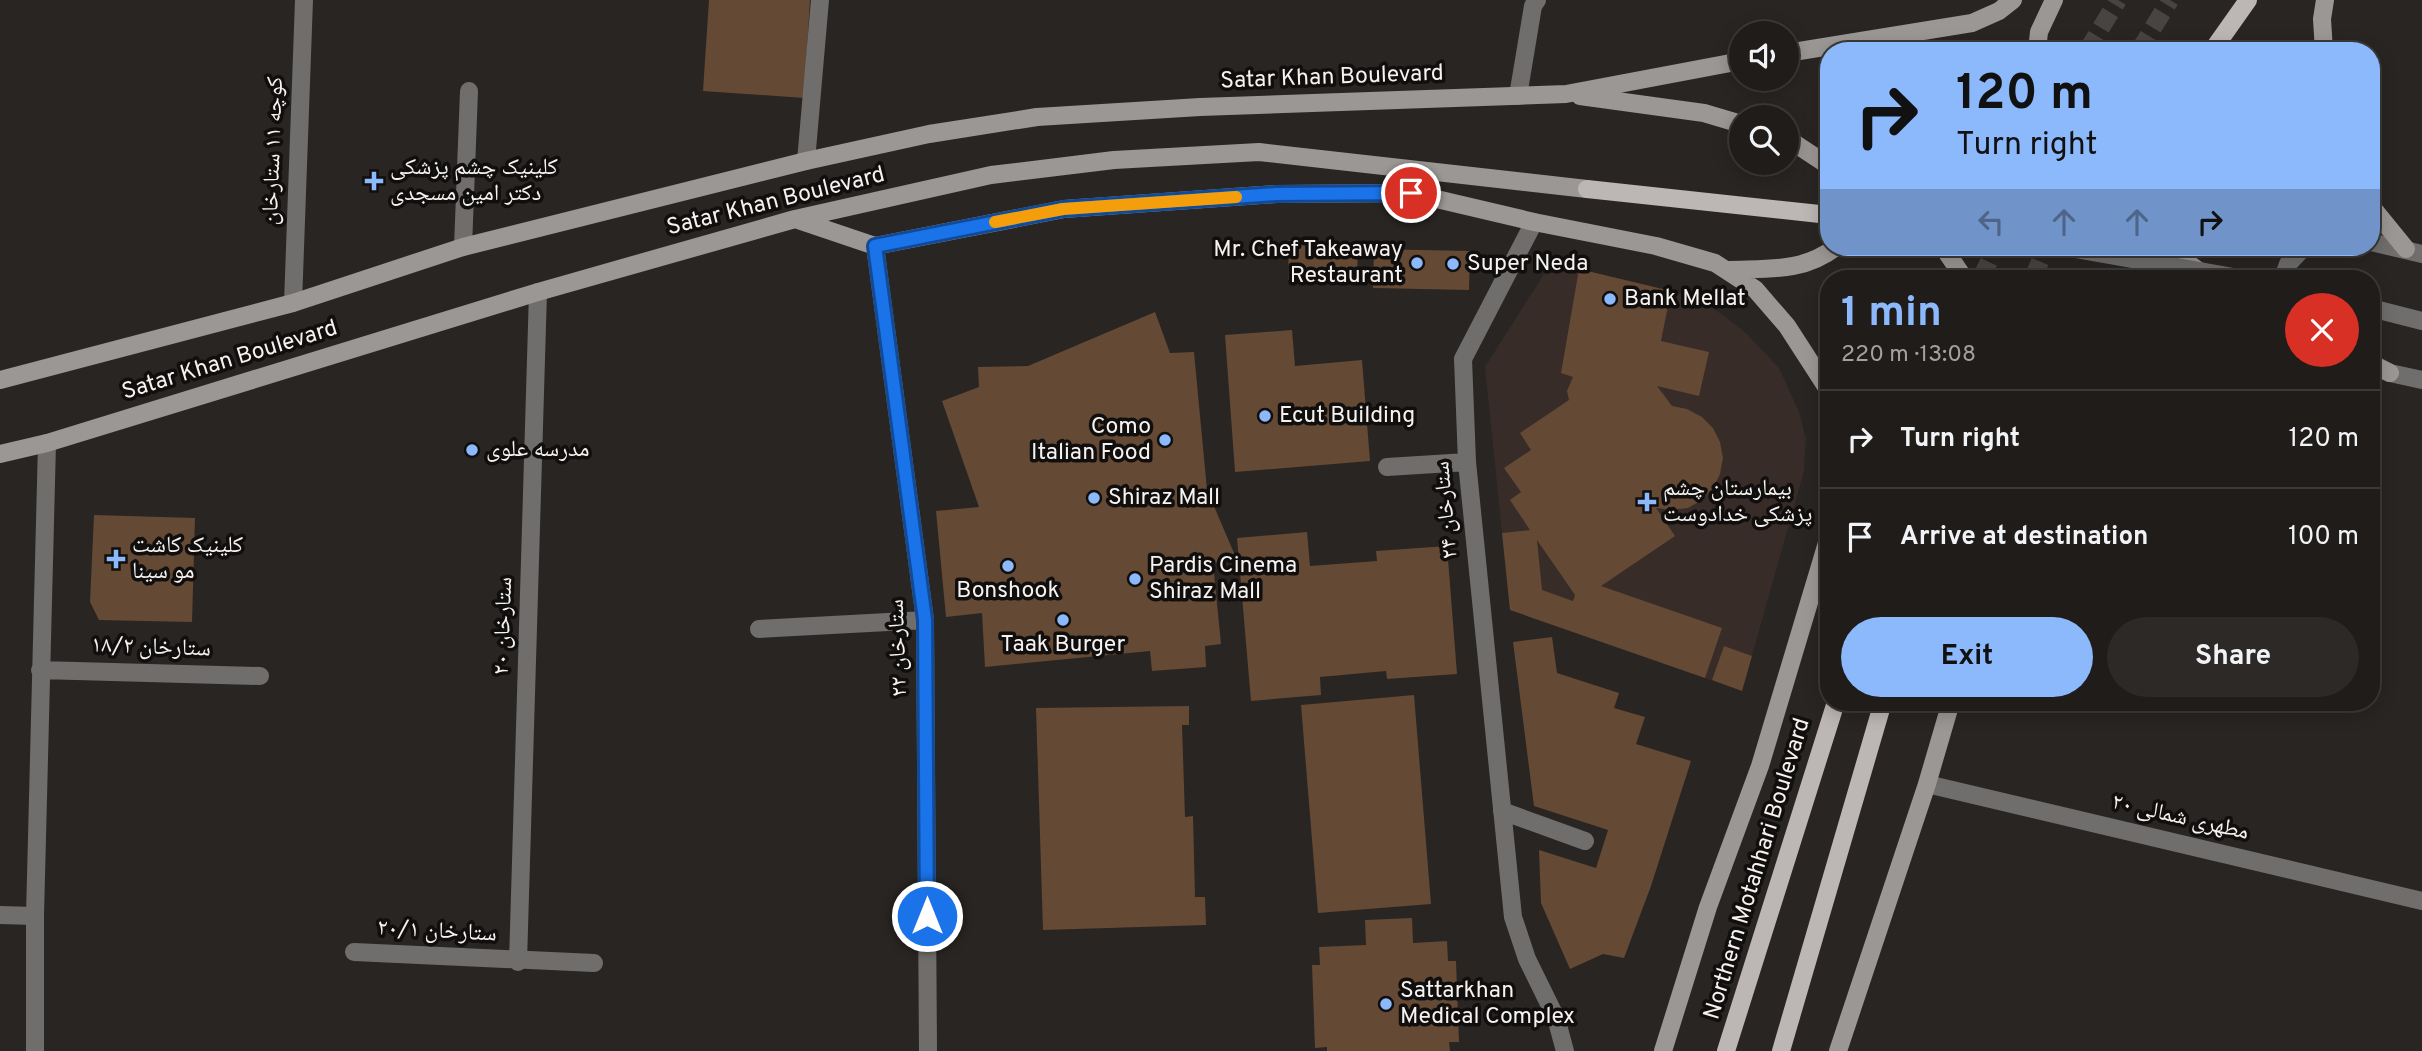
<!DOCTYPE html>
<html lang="en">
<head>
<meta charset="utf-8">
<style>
  body { margin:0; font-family:Overpass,"Noto Naskh Arabic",sans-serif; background:#2c2927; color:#f1f3f6; height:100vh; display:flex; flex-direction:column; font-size:26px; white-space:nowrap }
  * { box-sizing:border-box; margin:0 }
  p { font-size:23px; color:#a1a1a2 }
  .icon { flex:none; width:38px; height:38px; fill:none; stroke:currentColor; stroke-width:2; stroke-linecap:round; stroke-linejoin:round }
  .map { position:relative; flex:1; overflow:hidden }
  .drawer { position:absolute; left:1820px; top:270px; width:560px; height:441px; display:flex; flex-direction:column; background:#1f1c1a; border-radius:28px; box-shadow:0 4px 18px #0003,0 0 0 2px #3c3a39 }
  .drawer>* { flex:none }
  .guide { position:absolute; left:1820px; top:42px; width:560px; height:214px; border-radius:28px; box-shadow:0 4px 18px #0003,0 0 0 2px #3c3a39; background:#8cb9fc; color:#111; overflow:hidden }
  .fabs { position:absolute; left:1729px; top:21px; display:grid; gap:14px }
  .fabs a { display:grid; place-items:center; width:70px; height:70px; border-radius:50%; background:#1f1c1a; box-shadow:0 4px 18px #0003,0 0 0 2px #3c3a39; font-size:35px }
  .pin { position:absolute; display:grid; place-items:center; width:60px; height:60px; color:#fff; margin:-30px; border:4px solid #fff; border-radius:50%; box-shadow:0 2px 7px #0007 }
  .me { position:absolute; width:77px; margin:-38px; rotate:0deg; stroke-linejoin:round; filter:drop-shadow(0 0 5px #0008) }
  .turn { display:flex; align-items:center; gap:24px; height:147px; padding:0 21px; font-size:32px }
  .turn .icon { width:91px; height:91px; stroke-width:2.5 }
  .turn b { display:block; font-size:49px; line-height:60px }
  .lanes { display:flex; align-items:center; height:66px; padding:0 21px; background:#0003; justify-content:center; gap:35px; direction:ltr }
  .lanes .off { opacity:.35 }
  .round { display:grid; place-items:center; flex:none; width:74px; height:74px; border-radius:37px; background:#2c2927 }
  .head { display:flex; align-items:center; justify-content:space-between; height:119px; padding:0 21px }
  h1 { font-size:42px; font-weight:700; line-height:52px; color:#8cb9fc }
  .cta { display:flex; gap:14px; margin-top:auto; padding:14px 21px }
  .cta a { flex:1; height:80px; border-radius:42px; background:#8cb9fc; color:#111; font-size:28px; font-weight:700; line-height:80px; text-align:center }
  .cta a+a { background:#2c2927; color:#f1f3f6 }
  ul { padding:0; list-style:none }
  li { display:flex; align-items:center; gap:21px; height:98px; padding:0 21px; border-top:2px solid #3c3a39 }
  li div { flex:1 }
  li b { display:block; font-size:26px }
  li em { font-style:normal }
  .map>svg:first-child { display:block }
  .built { fill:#372c28 }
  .building { fill:#644934; fill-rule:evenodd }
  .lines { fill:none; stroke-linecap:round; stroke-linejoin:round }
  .primary-tunnel { stroke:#484442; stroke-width:18; stroke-dasharray:18 9; stroke-linecap:butt }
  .minor { stroke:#706e6d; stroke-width:18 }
  .tertiary { stroke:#706e6d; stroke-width:18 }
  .secondary { stroke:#9b9795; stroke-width:18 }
  .primary { stroke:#bcb6b4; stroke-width:18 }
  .tertiary-bridge { stroke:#706e6d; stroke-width:18 }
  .route-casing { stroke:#114b97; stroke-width:18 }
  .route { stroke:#1a73e8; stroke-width:12 }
  .slow { stroke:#f59e0b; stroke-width:12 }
  .poi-dot { fill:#8cb9fc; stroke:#110e0e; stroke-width:2.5 }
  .labels { text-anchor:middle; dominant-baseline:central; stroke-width:7; stroke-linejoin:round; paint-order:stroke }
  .street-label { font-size:23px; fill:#f5f2f0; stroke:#110e0e }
  .poi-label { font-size:23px; fill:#f5f2f0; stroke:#110e0e; text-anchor:start }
</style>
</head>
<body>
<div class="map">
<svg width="2422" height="1051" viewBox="0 0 2422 1051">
  <rect width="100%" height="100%" fill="#292523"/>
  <path class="built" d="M1579 269 1695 297 1726 317 1748 335 1779 368 1799 412 1806 439 1804 471 1742 691 1510 610 1485 367 1544 274Z"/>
  <path class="building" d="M709 0H810L804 98 703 91Z
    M1289 240 1358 242 1357 281 1288 280Z
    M1374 249 1470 251 1469 290 1373 288Z
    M1579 269 1671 291 1661 341 1709 352 1699 396 1657 386 1672 406 1687 409 1702 417 1713 428 1720 442 1723 458 1720 474 1713 488 1702 500 1688 508 1672 510 1656 508 1675 536 1601 586 1722 628 1705 678 1510 610 1502 533 1530 530 1510 500 1521 492 1504 468 1531 450 1520 433 1569 400 1567 391 1573 377 1561 373ZM1537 540 1575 595 1573 601 1542 590Z
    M1155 312 1170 353 1194 352 1207 490 1237 560 1213 563 1221 644 1205 646 1206 667 1152 671 1150 651 985 667 982 613 946 617 936 511 979 507 942 401 979 387 978 367 1028 366Z
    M1292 330 1295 366 1362 360 1370 461 1235 472 1225 335Z
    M94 515 195 518 192 622 99 620 90 602Z
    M1307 532 1310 566 1377 561 1376 551 1447 546 1457 674 1387 679 1386 671 1320 677 1321 695 1251 701 1237 538Z
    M1552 637 1557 673 1619 693 1614 708 1645 717 1636 744 1691 761 1651 886 1624 958 1603 954 1570 969 1541 903 1539 850 1596 868 1608 830 1534 806 1513 642Z
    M1724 646 1752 656 1742 691 1712 680Z
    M1414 695 1431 904 1318 913 1301 705Z
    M1189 706V725H1182L1185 817 1193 816 1195 897H1205L1206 925 1043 930 1036 708Z
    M1412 918 1413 943 1447 941 1448 961H1456L1459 1042H1449L1450 1051H1327V1047L1315 1048 1312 965H1320L1319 947 1366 945 1365 920Z"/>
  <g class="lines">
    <path class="primary-tunnel" d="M2087 51 2118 0
      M2139 51 2170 0
      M1981 278 1996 247
      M2033 278 2046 247"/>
    <path class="minor" d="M1518 96 1533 6 1537 0
      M806 161 820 0
      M1534 222 1463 359 1467 462 1513 917 1527 959 1556 1018 1565 1051
      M875 246 925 620 928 1051
      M463 247 469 91
      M293 303 304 0
      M1387 467 1467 462
      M759 629 925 620
      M40 670 260 676
      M1927 784 2422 901
      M1502 811 1585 841
      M0 915 35 916
      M354 952 594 963
      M518 962 538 292
      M35 1051V916L47 443"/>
    <path class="tertiary" d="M2371 242 2422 254
      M2283 278 2288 264 2304 247
      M2371 308 2422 321
      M2377 366 2390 373 2422 380"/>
    <path class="secondary" d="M2037 51 2039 32 2054 0
      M2324 51 2322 19 2325 0
      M1787 53 1972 23 1999 11 2013 0
      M1580 96 1704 113 1741 124
      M1788 139 1829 166
      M2371 206 2406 249
      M795 219 875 246 1064 209 1276 194 1411 193 1534 222 1656 246 1715 263 1755 289 1787 326 1829 391
      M1943 247 1964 278
      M2167 247 2200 272
      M1726 270C1767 268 1802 273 1836 247
      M2371 364 2390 373
      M0 380 293 303 463 247 806 161 929 134 1037 117 1200 107 1566 94 1741 61
      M0 454 47 443 538 292 795 219 991 175 1114 160 1259 152 1587 189
      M1663 1051 1708 907 1760 766 1829 536
      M1838 1051 1927 784 1951 702"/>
    <path class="primary" d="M2212 51 2248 0
      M1587 189 1829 215
      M1726 1051 1836 702
      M1781 1051 1883 702"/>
    <path class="tertiary-bridge" d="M2064 247 2239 278"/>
  </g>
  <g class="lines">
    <g class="route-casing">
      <path id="route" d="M927 916 925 620 875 246 1063 209 1276 194 1411 193"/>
    </g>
    <use href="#route" class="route"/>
    <path class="slow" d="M995 222 1063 209 1236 197"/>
  </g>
  <g class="poi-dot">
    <path d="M370.5 170.5h7v7h7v7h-7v7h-7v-7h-7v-7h7z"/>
    <circle cx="1417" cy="263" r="7"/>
    <circle cx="1453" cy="264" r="7"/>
    <circle cx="1610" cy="299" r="7"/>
    <circle cx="1265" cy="416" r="7"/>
    <circle cx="1165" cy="440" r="7"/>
    <circle cx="472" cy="450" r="7"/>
    <circle cx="1094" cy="498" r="7"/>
    <path d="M1643.5 491.5h7v7h7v7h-7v7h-7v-7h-7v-7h7z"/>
    <path d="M112.5 548.5h7v7h7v7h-7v7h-7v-7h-7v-7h7z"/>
    <circle cx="1008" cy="566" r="7"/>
    <circle cx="1135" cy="579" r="7"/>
    <circle cx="1063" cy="620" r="7"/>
    <circle cx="1386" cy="1004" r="7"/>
  </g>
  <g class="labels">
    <g class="street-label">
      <text transform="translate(1332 78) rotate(-2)">Satar Khan Boulevard</text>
      <text transform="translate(274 151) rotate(-88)">کوچه ۱۱ ستارخان</text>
      <text transform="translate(776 202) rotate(-14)">Satar Khan Boulevard</text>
      <text transform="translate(230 361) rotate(-17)">Satar Khan Boulevard</text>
      <text transform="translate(1447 510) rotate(-95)">۲۴ ستارخان</text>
      <text transform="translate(504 626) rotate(-88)">۲۰ ستارخان</text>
      <text transform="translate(151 648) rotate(2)">۱۸/۲ ستارخان</text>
      <text transform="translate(899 648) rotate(-92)">۲۲ ستارخان</text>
      <text transform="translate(2180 818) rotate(13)">۲۰ مطهری شمالی</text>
      <text transform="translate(1758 869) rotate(-73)">Northern Motahhari Boulevard</text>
      <text transform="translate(437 932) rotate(3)">۲۰/۱ ستارخان</text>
    </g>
    <g class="poi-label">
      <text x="390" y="168">کلینیک چشم پزشکی<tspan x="390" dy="26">دکتر امین مسجدی</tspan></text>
      <text x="1403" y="250" text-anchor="end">Mr. Chef Takeaway<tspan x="1403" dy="26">Restaurant</tspan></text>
      <text x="1467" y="264">Super Neda</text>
      <text x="1624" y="299">Bank Mellat</text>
      <text x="1279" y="416">Ecut Building</text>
      <text x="1151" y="427" text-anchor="end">Como<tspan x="1151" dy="26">Italian Food</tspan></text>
      <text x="486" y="450">مدرسه علوی</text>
      <text x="1663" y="489">بیمارستان چشم<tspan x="1663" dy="26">پزشکی خدادوست</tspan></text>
      <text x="1108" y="498">Shiraz Mall</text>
      <text x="132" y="546">کلینیک کاشت<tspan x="132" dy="26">مو سینا</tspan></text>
      <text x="1149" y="566">Pardis Cinema<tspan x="1149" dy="26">Shiraz Mall</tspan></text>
      <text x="1008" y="591" text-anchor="middle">Bonshook</text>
      <text x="1063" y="645" text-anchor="middle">Taak Burger</text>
      <text x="1400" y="991">Sattarkhan<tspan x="1400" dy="26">Medical Complex</tspan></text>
    </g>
  </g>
</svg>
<div class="fabs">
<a><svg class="icon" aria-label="sound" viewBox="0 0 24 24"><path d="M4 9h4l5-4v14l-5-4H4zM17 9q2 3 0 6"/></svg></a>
<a><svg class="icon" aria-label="search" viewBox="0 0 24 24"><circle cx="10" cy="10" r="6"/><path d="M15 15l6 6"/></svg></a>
</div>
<div class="pin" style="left:1411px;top:193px;background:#d93025"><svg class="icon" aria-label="arrive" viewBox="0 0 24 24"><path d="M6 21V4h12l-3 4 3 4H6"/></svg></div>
<svg class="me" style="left:927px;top:916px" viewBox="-20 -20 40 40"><circle r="17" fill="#1a73e8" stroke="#fff" stroke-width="3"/><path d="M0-11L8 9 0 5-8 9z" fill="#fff"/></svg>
<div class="guide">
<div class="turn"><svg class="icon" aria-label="right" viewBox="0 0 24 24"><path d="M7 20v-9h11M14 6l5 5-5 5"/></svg><div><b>120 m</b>Turn right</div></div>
<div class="lanes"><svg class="icon off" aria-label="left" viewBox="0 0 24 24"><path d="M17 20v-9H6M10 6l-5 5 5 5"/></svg><svg class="icon off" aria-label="ahead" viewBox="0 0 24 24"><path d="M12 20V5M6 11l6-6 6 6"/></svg><svg class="icon off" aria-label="ahead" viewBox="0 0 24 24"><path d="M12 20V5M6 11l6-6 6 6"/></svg><svg class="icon" aria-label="right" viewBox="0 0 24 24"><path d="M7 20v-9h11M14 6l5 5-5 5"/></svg></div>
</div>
<section class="drawer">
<div class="head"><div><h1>1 min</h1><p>220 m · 13:08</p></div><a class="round" style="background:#d93025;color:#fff"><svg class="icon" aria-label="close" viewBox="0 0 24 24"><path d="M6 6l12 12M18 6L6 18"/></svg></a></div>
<ul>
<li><svg class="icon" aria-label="right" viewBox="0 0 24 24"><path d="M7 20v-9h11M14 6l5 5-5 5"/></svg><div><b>Turn right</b></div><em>120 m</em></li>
<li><svg class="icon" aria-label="arrive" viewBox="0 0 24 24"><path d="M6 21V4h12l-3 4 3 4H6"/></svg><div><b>Arrive at destination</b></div><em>100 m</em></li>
</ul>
<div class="cta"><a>Exit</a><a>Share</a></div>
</section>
</div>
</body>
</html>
